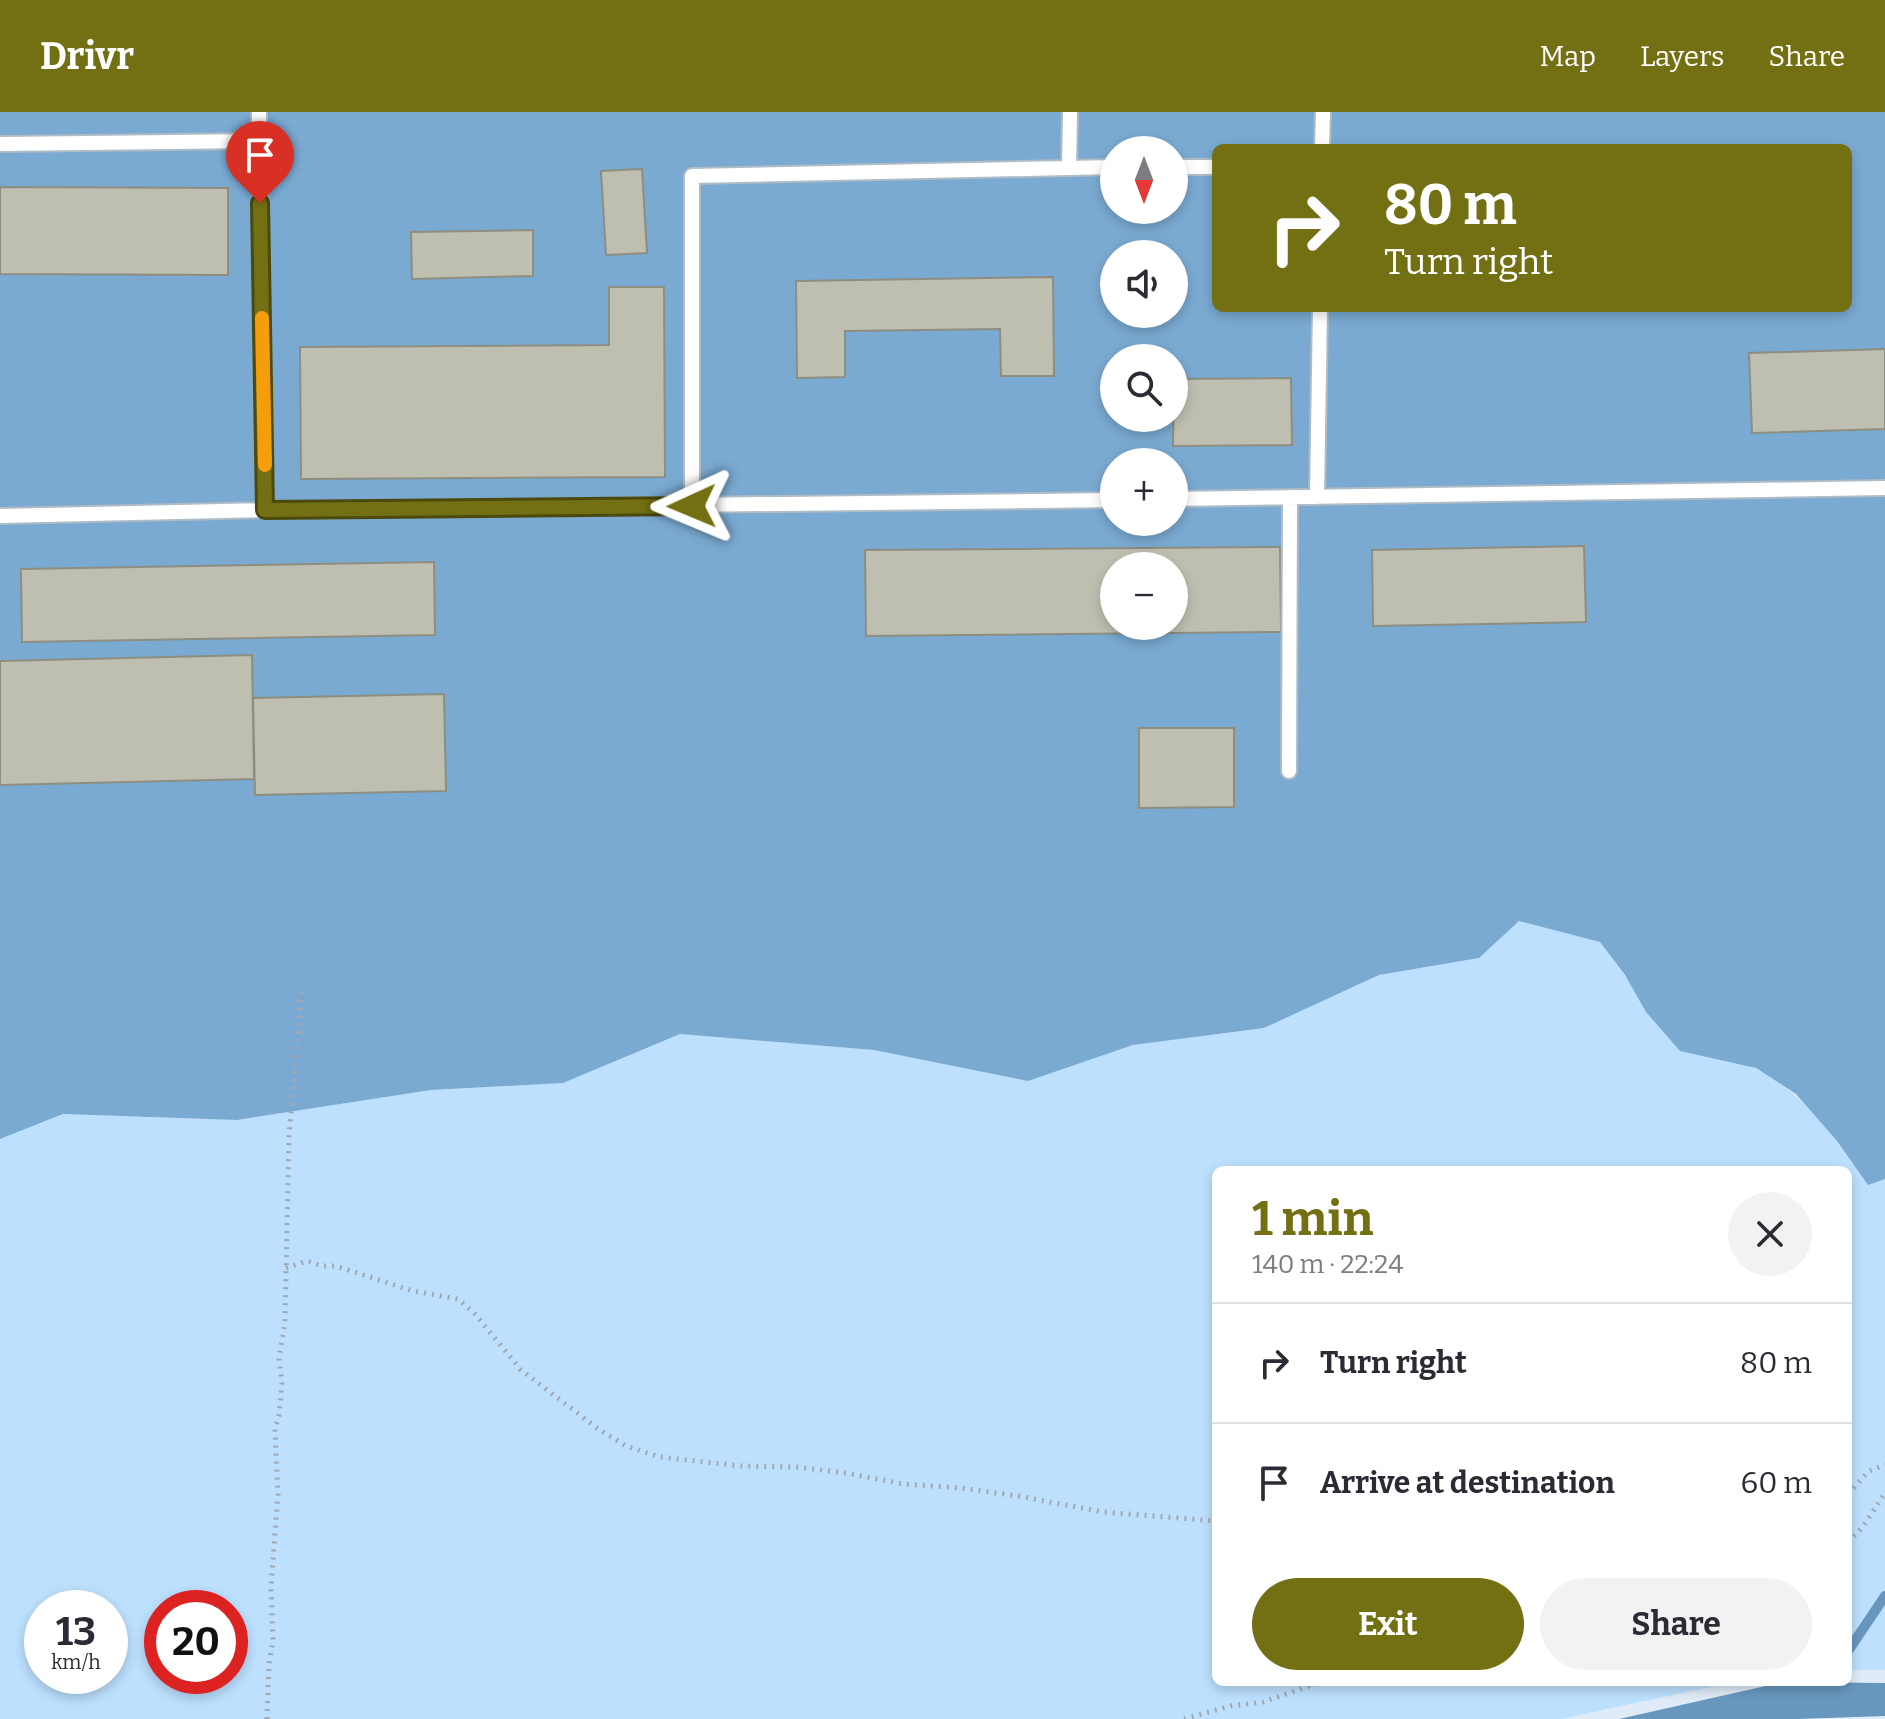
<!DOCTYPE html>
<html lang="en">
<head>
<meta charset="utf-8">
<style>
  body { margin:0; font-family:Bitter,serif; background:#f2f2f3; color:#2b2b33; height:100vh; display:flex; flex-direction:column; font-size:30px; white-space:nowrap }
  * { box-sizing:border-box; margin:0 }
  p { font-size:26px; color:#7c7c81 }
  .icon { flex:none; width:44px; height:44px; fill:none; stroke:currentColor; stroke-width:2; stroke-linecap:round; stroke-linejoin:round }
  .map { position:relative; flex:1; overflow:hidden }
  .panel { position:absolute; left:1212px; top:1054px; width:640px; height:520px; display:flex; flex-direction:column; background:#fff; border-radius:12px; box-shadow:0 4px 12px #0003 }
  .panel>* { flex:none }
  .guide { position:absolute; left:1212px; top:32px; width:640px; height:168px; border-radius:12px; box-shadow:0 4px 12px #0003; background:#737013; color:#fff; overflow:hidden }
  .needle { width:52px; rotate:180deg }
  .buttons { position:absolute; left:1100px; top:24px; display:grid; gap:16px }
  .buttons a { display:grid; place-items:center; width:88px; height:88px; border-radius:50%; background:#fff; box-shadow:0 4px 12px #0003; font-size:40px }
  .speed { position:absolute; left:24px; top:1478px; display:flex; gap:16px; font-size:40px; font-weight:700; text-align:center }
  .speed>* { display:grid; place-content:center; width:104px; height:104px; border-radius:50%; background:#fff; box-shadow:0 4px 12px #0003; line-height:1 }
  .speed small { font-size:20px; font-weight:400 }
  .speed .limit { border:12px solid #d22; background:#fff; color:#111 }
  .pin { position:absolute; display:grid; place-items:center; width:68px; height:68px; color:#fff; margin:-82px -34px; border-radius:50% 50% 50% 0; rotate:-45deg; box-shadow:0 0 8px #0007 }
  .pin .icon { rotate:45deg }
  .me { position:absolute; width:88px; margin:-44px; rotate:269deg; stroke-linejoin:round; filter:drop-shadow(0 0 6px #0008) }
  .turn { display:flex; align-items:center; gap:28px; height:168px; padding:0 40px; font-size:36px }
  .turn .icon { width:104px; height:104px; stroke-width:2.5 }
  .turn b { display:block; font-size:56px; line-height:68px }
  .round { display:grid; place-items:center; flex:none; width:84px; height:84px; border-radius:42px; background:#f2f2f3 }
  .head { display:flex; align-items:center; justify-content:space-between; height:136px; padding:0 40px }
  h1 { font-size:48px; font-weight:700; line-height:60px; color:#737013 }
  .button { display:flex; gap:16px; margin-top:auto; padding:16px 40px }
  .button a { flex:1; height:92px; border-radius:48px; background:#737013; color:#fff; font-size:32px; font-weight:700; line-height:92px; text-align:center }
  .button a+a { background:#f2f2f3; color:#2b2b33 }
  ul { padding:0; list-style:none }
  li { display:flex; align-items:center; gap:24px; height:120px; padding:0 40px; border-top:2px solid #e1e1e2 }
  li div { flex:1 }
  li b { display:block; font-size:30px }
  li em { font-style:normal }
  header { display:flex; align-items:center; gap:48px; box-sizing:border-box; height:112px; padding:0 40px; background:#737013; color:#fff }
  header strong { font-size:38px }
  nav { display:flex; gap:44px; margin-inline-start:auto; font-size:28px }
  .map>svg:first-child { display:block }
  .green { fill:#bce0fe; fill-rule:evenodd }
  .forest { fill:#7aa9d1; fill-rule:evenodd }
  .water { fill:#6897be }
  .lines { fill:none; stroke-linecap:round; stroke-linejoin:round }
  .stream { stroke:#6897be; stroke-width:10 }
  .building { fill:#bfbfb1; stroke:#8d8e80; stroke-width:2; fill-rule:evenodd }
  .lane-casing { stroke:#afbbc5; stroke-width:18 }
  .path { stroke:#a0a9b2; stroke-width:5; stroke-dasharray:2 6; stroke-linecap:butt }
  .lane { stroke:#fff; stroke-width:14 }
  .route-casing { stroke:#4b490c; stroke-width:20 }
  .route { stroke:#737013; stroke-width:14 }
  .slow { stroke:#f59e0b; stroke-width:14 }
</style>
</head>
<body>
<header>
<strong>Drivr</strong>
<nav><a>Map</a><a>Layers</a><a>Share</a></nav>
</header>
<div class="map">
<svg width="1885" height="1607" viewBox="0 0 1885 1607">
  <rect width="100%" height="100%" fill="#dfebf6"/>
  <path class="green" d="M1519 809 1600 830 1680 939C1703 944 1738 947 1758 958 1807 983 1837 1029 1868 1072L1885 1067V1558H1848V1058H1216V1570H1734L1560 1607H0V1027L63 1002 237 1008 431 978 563 971 680 922 874 938 1028 969 1133 933 1264 916 1379 863 1479 846ZM42 1496H110V1564H42ZM162 1496H230V1564H162Z"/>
  <path class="forest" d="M0 0H1885V1067L1868 1073 1837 1029 1796 982 1756 956 1680 939 1646 900 1625 863 1600 830 1519 809 1479 846 1379 863 1264 916 1133 933 1028 969 874 938 680 922 563 971 431 978 237 1008 63 1002 0 1027ZM1216 36H1848V196H1216ZM1114 38H1174V98H1114ZM1114 142H1174V202H1114ZM1114 246H1174V306H1114ZM1114 350H1174V410H1114ZM1114 454H1174V514H1114Z"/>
  <path class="water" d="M1783 1570 1885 1571V1604L1797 1607H1619Z"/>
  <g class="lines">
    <path class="stream" d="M1848 1539 1885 1484"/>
  </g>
  <path class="building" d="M642 57 647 141 606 143 601 59Z
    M0 75 228 76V163L0 162Z
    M533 118V164L412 167 411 120Z
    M1053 165 1054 264H1001L1000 217 845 219V265L797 266 796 169Z
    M609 175H664L665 365 301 367 300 235 609 233Z
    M1885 237V317L1752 321 1749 241Z
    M1291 266 1292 333 1173 334 1174 267Z
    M1584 434 1586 510 1373 514 1372 438Z
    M1280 435 1281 520 866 524 865 438ZM1114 454H1174V514H1114Z
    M434 450 435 523 22 530 21 457Z
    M252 543 254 667 0 673V549Z
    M444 582 446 679 255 683 253 586Z
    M1139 616H1234V695L1139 696Z"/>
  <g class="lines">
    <g class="lane-casing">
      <path id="lane" d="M259 0 265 398
        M1070 0 1069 56 1114 55
        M0 32 259 29
        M1322 36 1323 0
        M1174 55H1216
        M1317 385 1320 196
        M1174 387 1885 376
        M692 394V64L1069 56
        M0 404 265 398 1114 388
        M1289 659 1290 385"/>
    </g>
    <path class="path" d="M286 1156 307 1149 322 1154H336L413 1179 458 1187 475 1202 521 1258 597 1316 626 1334 660 1345 742 1354 796 1355 846 1361 903 1372 961 1376 1018 1384 1103 1400 1216 1409
      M1848 1382 1869 1359 1885 1353
      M1848 1430 1862 1416 1885 1381
      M267 1607 269 1552 273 1528 271 1475 278 1382 275 1317 279 1303 282 1272 279 1247 285 1210 289 1024 302 880
      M1184 1607 1231 1594 1263 1590 1321 1570"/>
    <use href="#lane" class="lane"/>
  </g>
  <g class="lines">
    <g class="route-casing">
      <path id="route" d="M260 91 265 398 692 394"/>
    </g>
    <use href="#route" class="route"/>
    <path class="slow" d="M262 206 265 353"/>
  </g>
</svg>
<div class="buttons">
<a><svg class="needle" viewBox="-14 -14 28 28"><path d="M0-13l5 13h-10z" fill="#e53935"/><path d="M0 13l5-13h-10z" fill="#7c7c81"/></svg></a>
<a><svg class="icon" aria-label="sound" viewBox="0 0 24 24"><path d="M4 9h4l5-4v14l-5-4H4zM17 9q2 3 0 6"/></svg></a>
<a><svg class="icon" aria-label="search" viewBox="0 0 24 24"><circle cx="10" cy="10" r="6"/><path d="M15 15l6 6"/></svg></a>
<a>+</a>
<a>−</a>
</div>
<div class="speed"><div>13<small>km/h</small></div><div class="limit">20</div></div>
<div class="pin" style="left:260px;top:91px;background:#d93025"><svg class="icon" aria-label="arrive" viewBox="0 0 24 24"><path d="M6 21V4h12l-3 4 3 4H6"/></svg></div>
<svg class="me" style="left:692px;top:394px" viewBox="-20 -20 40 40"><path d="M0-17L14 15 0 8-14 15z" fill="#737013" stroke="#fff" stroke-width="4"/></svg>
<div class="guide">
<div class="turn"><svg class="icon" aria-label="right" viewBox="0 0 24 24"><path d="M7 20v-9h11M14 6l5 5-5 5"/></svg><div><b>80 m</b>Turn right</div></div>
</div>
<section class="panel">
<div class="head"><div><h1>1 min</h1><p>140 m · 22:24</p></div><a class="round"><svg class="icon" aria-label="close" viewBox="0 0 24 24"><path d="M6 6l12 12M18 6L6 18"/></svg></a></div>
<ul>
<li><svg class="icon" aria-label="right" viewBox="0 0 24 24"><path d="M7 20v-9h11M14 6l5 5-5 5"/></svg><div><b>Turn right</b></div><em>80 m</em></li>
<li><svg class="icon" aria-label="arrive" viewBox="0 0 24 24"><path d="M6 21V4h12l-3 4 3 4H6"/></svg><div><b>Arrive at destination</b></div><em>60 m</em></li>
</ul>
<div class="button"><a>Exit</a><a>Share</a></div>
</section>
</div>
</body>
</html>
